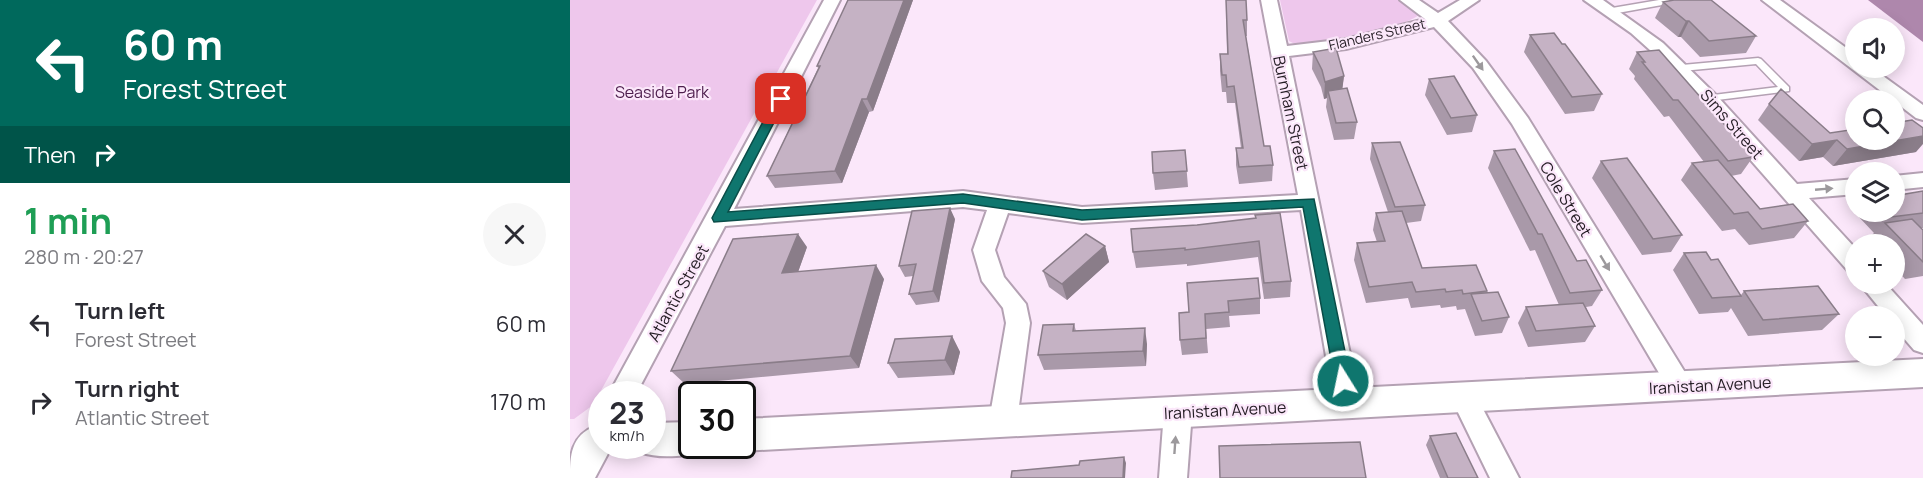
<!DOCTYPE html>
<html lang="en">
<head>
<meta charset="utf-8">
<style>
  body { margin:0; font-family:Manrope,sans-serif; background:#f7f7f7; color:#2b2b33; height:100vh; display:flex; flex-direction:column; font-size:22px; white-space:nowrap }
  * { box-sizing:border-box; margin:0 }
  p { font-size:20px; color:#7c7c81 }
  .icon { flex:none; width:33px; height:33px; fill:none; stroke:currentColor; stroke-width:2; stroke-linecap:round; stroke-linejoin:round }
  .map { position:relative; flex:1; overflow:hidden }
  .sheet { display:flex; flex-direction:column; background:#fff; width:570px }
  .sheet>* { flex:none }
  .banner { background:#00695c; color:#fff; overflow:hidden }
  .fabs { position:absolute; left:1275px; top:18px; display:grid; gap:12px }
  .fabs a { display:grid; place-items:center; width:60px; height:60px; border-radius:50%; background:#fff; box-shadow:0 3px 15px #0003; font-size:30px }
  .speed { position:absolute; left:18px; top:381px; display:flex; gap:12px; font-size:30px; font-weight:700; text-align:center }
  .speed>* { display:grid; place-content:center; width:78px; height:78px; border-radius:50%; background:#fff; box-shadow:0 3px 15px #0003; line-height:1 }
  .speed small { font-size:15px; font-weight:400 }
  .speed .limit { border:3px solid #111; border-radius:9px; background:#fff; color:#111 }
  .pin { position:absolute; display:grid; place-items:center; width:51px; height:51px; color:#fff; margin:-26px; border-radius:12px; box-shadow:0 3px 9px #0006 }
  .me { position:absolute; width:66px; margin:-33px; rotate:350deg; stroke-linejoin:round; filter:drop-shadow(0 0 4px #0008) }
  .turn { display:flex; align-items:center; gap:21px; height:126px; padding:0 24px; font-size:27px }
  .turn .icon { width:78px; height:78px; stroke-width:2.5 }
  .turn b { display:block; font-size:42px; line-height:51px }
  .then { display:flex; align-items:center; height:57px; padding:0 24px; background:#0003; gap:12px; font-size:22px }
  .round { display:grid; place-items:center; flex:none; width:63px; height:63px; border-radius:32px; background:#f7f7f7 }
  .head { display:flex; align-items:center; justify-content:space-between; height:102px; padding:0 24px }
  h1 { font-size:36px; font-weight:700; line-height:45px; color:#1e9e55 }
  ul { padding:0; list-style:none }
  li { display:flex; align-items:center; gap:18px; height:78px; padding:0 24px }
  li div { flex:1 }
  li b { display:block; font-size:22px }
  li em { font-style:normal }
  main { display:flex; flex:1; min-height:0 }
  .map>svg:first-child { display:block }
  .green { fill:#eec7ec }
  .water { fill:#ae87ac }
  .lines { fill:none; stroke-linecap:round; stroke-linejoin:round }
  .service-casing { stroke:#b4a1b3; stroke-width:3 }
  .minor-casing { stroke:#b4a1b3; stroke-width:4 }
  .tertiary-casing { stroke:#b4a1b3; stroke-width:4 }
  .service { fill:#fff; fill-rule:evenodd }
  .minor { fill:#fff; fill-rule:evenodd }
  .tertiary { fill:#fff; fill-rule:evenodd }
  .wall { fill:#a999a9 }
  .shaded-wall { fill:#8a7d89 }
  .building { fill:#c5b2c4; stroke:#8a7d89; stroke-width:1.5 }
  .oneway { fill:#9c999c }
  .route { fill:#0f766e; stroke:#0a4d48; stroke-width:1.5 }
  .labels { text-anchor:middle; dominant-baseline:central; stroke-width:4.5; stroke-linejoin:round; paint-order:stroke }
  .far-street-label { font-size:14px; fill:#241d24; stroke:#fbe7fa }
  .park-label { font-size:16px; fill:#4d1d4d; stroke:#fbe7fa }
  .street-label { font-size:16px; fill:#241d24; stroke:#fbe7fa }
</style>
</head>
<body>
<main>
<section class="sheet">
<div class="banner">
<div class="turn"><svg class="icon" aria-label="left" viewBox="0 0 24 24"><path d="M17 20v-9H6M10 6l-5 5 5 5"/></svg><div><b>60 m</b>Forest Street</div></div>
<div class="then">Then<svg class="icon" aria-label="right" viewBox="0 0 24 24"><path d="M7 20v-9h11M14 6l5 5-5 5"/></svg></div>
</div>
<div class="head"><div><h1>1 min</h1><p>280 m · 20:27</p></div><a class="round"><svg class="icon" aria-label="close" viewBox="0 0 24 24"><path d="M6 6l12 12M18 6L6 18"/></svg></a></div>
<ul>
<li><svg class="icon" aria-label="left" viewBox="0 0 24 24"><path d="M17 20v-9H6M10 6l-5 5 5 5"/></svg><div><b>Turn left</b><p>Forest Street</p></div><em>60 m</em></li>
<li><svg class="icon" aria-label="right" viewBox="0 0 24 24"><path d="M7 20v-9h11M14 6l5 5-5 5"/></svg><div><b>Turn right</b><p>Atlantic Street</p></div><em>170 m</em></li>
</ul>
</section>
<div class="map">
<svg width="1353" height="478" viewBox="0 0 1353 478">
  <rect width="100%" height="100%" fill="#fbe7fa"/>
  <path class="green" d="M0 0H247L23 405 4 419H0Z
    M710 0H829L850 14C834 29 750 43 725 44L719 41Z"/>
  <path class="water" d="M1298 0H1353V42Z"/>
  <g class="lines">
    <g class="service-casing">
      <path id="service" d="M1089 0H1107L1103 3 1042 14 1038 11 1042 8Z
        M1188 58 1191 59 1219 87V91L1139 101 1134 98 1135 96 1208 87 1186 64 1112 71 1107 68 1112 65Z"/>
    </g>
    <g class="minor-casing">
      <path id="minor" d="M254 0H270L164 209 393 191 512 207 728 195 691 0H707L717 46 776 39 855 19 830 0H849L868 13 890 0H909L878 21 916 61 958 118 1124 387 1120 395 1111 399 1102 395 942 124 903 68 864 27 776 49 719 56 790 403 787 412 777 415 767 412 764 403 731 210 512 223 438 213 425 250 434 277 456 304 460 323 447 421 443 430 433 434 423 430 419 421 436 323 433 308 412 281 403 250 417 210 393 207 155 226 66 394H39Z
        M1014 0H1033L1093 43 1148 97 1227 184 1286 179V194L1239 198 1286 249V274L1278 271 1100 68 1061 33Z
        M1192 0H1210L1286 55V68H1302L1353 105V120L1346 118Z
        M1353 173V187L1324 190V176Z
        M1290 284H1316L1353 325V353L1344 350 1324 327V316H1316Z
        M893 384 902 388 949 478H920L880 396 884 388Z
        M608 400 618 403 622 412 617 478H589L594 412 598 403Z"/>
    </g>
    <g class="tertiary-casing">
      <path id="tertiary" d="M1353 359V387L172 451 159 446H172V419Z
        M122 422V446H136L134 450C115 457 89 459 70 452L67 446H82V423Z
        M25 426 32 429V446H42L25 478H0C0 455 1 436 25 426Z"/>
    </g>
    <use href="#service" class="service"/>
    <use href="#minor" class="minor"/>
    <use href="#tertiary" class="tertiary"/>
  </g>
  <path class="wall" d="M278 0H343L303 111 299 112 272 183 205 188 197 176 248 68 247 66Z
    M656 0 677 20V36H676L694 146 703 165 702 181 669 184 666 165V148H671L665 103H657L656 92H652L650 71V54H657Z
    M1093 2 1186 36 1176 53 1130 57 1111 37H1108L1085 18Z
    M960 35 1032 94 1024 111 995 114 954 52Z
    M743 52 774 76 772 89 787 122 784 139 764 140 756 107 757 98 754 99 751 87 742 69Z
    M1067 52 1183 157 1171 174 1161 176 1190 209 1238 221 1224 238 1179 245 1165 229 1152 231 1111 180 1122 163 1134 162 1099 116 1094 117 1064 79 1065 76 1059 69Z
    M859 79 907 115 902 132 877 135 855 95Z
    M1199 104 1260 133 1346 152 1263 166 1253 157 1229 161 1188 120Z
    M802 143 855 205 851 221 836 223 852 268 917 291V293L939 317 932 333 905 336 895 309 887 310 886 306 871 308 870 305 841 308 838 298 796 303 784 260 787 243 807 242 803 230 806 213 818 212 800 159Z
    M615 150 618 187 585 190 583 173Z
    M924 151 1007 261 1032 290 1022 306 1016 307 1025 326 1015 342 958 347 948 323 956 307 989 305 965 250 960 251 918 168Z
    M1031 161 1112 235 1101 252 1072 255 1022 178Z
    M1353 191V228H1351L1353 230V276L1335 279 1324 267V244H1303L1298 239 1304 233 1288 216 1293 212H1324Z
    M685 215 721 281 720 297 694 299 688 257 617 266V264L566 268 563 252 685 218Z
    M385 219 369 302 346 305 339 294 343 276 335 277 329 266Z
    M535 246 539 262 497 300 479 287 473 271Z
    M237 247 228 272 314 279 289 368 115 384 101 371Z
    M1114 253 1141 260 1171 295 1174 291 1269 314 1252 330 1178 336 1161 308 1158 312 1129 314 1103 270Z
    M617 283 690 298V314L659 316 660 327 636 329 638 353 612 355 610 340 619 312Z
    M504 324 506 331 577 344 576 366 474 370 468 355Z
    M382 336 390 352 384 375 328 378 318 363Z
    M860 436 908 478H870L856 445Z"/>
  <path class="shaded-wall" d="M334 0H343L303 111 297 99Z
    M1116 21H1119L1111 37H1108Z
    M774 76 772 92 758 91 757 98 754 99 755 82Z
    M292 99 299 112 272 183 265 171Z
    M1353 136V144L1346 152 1263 166 1277 149Z
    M1267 140 1253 157 1229 161 1242 144Z
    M380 208 385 219 369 302 363 291Z
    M228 234 237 247 223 286 212 273Z
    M535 246 539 262 497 300 492 284Z
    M306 265 314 279 289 368 280 356Z
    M575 328 577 344 576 366 573 351Z
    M382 336 390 352 384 375 375 360Z
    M554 457 556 463 555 478H553Z"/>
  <path class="building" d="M278 0H334L297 99H292L265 171 197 176 250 66H247Z
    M656 0H676L677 20H673L694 146H700L703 165 669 167 666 148H673L664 86 657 87 656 75H652L650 54H658Z
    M1104 0H1141L1186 36 1139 41 1119 21H1116L1093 2Z
    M984 33 992 44H995L1032 94 1002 97 960 35Z
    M766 48 774 76 755 82 752 70 743 52Z
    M1089 50 1183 157 1158 161 1108 100H1103L1072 62H1075L1067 52Z
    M884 76 907 115 881 118 859 79Z
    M777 88 787 122 766 123 758 91Z
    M1211 89 1260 133 1286 129V140H1324V123L1342 120 1353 128V136L1277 149 1267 140 1242 144 1199 104Z
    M830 142 855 205 825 207 802 143Z
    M945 149 1007 261 1016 260 1032 290 1000 293 972 234H968L924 151Z
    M615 150 617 171 583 173 582 152Z
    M1057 158 1112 235 1083 239 1031 161Z
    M1148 160 1190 209 1223 204 1238 221 1192 229 1178 212 1164 214 1122 163Z
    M1353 191V213L1321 217 1315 212H1324V196Z
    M380 208 363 291 339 294 346 264 329 266 342 211Z
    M832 211 852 268 906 265 917 291 893 294 892 290 876 292 875 289 846 292 842 282 799 287 787 243 815 241 806 213Z
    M710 213 721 281 694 283 689 241 615 250V248L563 252 561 229 627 225 686 218 685 215Z
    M1342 219 1353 230V262L1315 223Z
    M228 234 212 273 306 265 280 356 101 371 163 239Z
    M516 234 535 246 492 284 473 271Z
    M1136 252 1141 260 1148 259 1171 296 1142 298 1114 253Z
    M688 278 690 298 658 301 659 312 635 314 636 338 610 340 609 313 619 312 617 283Z
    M1248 286 1269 314 1193 320 1174 291Z
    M928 292 939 317 912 321 901 294Z
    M1013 303 1025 326 966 331 956 307Z
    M504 324 503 331 575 328 573 351 468 355 473 325Z
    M382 336 375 360 318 363 325 339Z
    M886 433 908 478H878L860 436Z
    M790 442 796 478H650L649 446Z
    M554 457 553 478H441L442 471 509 465 510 461Z"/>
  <defs><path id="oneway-solid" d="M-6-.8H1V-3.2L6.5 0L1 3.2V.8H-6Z" transform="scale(1.5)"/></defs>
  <g class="oneway">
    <use href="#oneway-solid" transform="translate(908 63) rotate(55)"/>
    <use href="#oneway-solid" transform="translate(1254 189) rotate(-5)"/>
    <use href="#oneway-solid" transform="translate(1035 263) rotate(59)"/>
    <use href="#oneway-solid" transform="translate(605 445) rotate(-86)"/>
  </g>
  <path class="route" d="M211 96 216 99 158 212 393 194 512 210 744 199 781 381 778 386 773 388 767 386 765 381 733 207 512 220 393 203 144 222 142 218 205 99Z"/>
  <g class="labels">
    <g class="far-street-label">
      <text transform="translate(807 34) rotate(-13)">Flanders Street</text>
    </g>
    <g class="park-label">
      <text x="92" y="92">Seaside Park</text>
    </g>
    <g class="street-label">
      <text transform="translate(721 113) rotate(78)">Burnham Street</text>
      <text transform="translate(1162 124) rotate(49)">Sims Street</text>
      <text transform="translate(996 199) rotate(59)">Cole Street</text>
      <text transform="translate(108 293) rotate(-61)">Atlantic Street</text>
      <text transform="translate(1140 385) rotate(-3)">Iranistan Avenue</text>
      <text transform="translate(655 410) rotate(-3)">Iranistan Avenue</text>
    </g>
  </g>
</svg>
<div class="fabs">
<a><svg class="icon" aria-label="sound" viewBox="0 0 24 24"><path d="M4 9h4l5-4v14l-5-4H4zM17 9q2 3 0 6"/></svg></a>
<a><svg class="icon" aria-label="search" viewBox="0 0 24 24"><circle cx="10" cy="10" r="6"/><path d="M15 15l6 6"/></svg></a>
<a><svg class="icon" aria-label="layers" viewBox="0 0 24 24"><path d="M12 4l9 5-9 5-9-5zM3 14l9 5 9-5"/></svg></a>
<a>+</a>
<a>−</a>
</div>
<div class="speed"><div>23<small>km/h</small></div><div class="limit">30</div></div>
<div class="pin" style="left:211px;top:99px;background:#d93025"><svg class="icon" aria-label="arrive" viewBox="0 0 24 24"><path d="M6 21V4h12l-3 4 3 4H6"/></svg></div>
<svg class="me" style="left:773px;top:381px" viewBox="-20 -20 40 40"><circle r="17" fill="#0f766e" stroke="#fff" stroke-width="3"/><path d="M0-11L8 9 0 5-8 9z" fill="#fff"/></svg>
</div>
</main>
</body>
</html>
